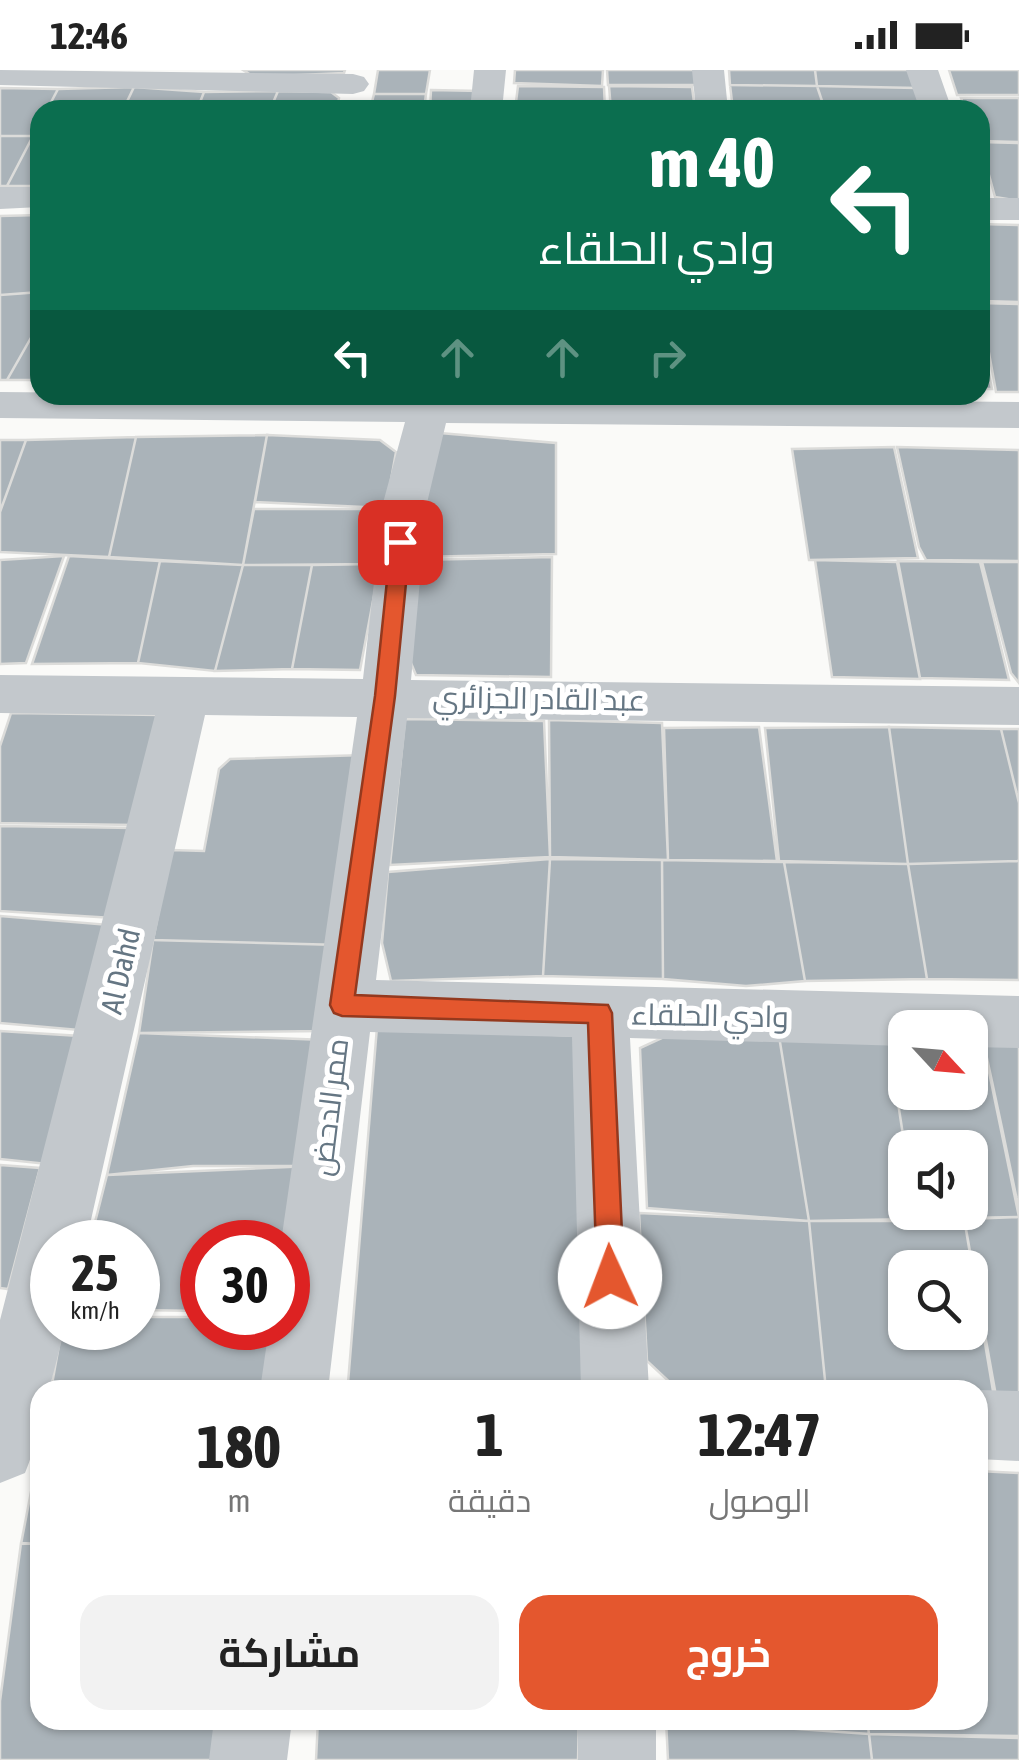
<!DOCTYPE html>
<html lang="ar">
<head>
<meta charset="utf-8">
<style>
  body { margin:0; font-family:"Asap Condensed",Cairo,sans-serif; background:#f2f2f2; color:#222; direction:rtl; height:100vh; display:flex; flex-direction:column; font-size:38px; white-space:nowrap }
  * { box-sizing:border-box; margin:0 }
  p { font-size:32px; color:#767676 }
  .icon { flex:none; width:55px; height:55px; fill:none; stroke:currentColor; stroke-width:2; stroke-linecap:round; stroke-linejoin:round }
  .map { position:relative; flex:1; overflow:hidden; direction:ltr }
  .panel { position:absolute; left:30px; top:1310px; width:958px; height:350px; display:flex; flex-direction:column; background:#fff; border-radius:30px; box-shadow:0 2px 8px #0004; direction:rtl }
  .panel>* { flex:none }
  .hud { position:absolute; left:30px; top:30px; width:960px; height:305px; border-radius:30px; box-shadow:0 2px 8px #0004; direction:rtl; background:#0b6e4f; color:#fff; overflow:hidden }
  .needle { width:65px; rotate:116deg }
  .fabs { position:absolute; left:888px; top:940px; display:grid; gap:20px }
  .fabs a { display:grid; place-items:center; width:100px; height:100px; border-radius:20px; background:#fff; box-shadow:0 2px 8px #0004; font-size:50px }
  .speed { position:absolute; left:30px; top:1150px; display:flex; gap:20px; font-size:50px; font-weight:700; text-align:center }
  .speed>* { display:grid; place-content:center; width:130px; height:130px; border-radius:50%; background:#fff; box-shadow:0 2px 8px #0004; line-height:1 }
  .speed small { font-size:25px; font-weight:400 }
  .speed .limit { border:15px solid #d22; background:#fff; color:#111 }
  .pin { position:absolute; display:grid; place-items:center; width:85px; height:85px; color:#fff; margin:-42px; border-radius:20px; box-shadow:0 5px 15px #0006 }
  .me { position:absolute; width:110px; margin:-55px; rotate:358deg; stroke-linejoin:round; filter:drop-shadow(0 0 8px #0008) }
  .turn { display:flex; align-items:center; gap:35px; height:210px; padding:0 50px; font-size:45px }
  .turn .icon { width:130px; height:130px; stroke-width:2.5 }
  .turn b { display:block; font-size:70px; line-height:85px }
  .lanes { display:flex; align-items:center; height:95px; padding:0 50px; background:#0003; justify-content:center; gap:50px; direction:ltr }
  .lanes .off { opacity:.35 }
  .eta { display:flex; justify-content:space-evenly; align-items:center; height:170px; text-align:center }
  .eta b { font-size:60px; font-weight:700; line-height:70px }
  .cta { display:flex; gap:20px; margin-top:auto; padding:20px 50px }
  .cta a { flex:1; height:115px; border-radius:30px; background:#e4572e; color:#fff; font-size:40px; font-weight:700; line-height:115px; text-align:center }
  .cta a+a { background:#f2f2f2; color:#222 }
  .status { display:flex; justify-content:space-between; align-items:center; height:70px; padding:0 50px; background:#fff; direction:ltr }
  .status svg { height:28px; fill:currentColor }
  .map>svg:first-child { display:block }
  .building { fill:#aab3b9; stroke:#dcdcda; stroke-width:2.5; fill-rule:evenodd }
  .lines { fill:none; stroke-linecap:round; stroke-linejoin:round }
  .minor { fill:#c3c8cc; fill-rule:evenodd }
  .route { fill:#e4572e; stroke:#94391e; stroke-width:2.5 }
  .labels { text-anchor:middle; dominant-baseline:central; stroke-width:10; stroke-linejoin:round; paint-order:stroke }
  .street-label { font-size:30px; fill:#657683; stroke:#fff }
</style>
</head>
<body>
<div class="status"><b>12:46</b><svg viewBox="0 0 49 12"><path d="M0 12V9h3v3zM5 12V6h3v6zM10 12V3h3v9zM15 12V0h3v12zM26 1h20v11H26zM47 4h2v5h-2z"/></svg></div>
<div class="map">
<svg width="1019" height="1690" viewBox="0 0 1019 1690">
  <rect width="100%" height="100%" fill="#fafaf8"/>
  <path class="building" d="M243 0H345L344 3 254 7Z
    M378 0H430L426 24H374Z
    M515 0H603L602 16 514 13Z
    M607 0H696L698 15H608Z
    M729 0H815L817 16 730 15Z
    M815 0H909L917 18 817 16Z
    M949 0H1019V25H957Z
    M730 15 817 16 825 40H733Z
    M518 16 604 17 605 40H515Z
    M609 16 692 17 695 40H611Z
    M817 16 917 18 926 40H825Z
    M134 17 204 22 197 40H123Z
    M134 17 123 40H47L58 19Z
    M0 18 58 19 47 40H40V52L33 66H0Z
    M431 20 481 21 480 40H430Z
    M278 21 331 22 339 28 337 40H270Z
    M278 21 270 40H197L204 22Z
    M374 24H426L424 40H370Z
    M961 28H1019V72L980 71V40H965Z
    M0 66H33L7 116H0Z
    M33 66H40V116H7Z
    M980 72 1019 73V131L995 127Z
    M40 145V222L0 225V146Z
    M980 154 1019 155V232L983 231Z
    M40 222V252L7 310H0V225Z
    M980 233 1019 234V322H996Z
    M40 252V310H7Z
    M980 262 992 319H980Z
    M428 362 556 373V484L416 487Z
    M267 365 243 495 109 487 136 367Z
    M267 365 380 370 396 382 386 438 255 432Z
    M136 367 109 487 0 482V442L26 370Z
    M0 370H26L0 442Z
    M894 377 918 488 809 490 792 379Z
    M897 377 1019 380V491L926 490 919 477Z
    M254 439H384L380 494 243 495Z
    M64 486 26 593 0 594V490Z
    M69 486 160 491 138 593 32 594Z
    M552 487 551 607 416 605 406 581 415 490Z
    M815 490 897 492 920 609 832 607Z
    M160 491 243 495 215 601 138 593Z
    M898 491 980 492 1009 610 920 608Z
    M982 492H1019V613L1011 603Z
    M380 494 360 600 292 599 312 495Z
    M243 495H312L292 599 215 601Z
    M11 643 161 645 134 755 0 753V676Z
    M405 649 544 651 550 787 390 795Z
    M549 650 662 653 668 790 550 787Z
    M759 657 777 791 668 790 664 658Z
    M889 657 1001 659 1019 733V791L908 794Z
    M889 657 908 794 779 791 765 658Z
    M1001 659H1019V733Z
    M365 685 340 875 153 870 171 780 204 781 219 699 230 689Z
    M0 756 134 758 113 848 0 841Z
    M550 789 543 906 391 911 382 873 388 802Z
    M550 789 662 790 663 909 543 906Z
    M662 790 784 792 805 911 746 916 663 909Z
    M1019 791V910L927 909 908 794Z
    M784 792 908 794 927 909 805 911Z
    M0 846 110 855 79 960 0 953Z
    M153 870 340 875 323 961 139 963Z
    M377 957 579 966 584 1320 348 1313Z
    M0 961 80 966 47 1094 0 1089Z
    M139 963 325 970 311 1096H193L107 1105Z
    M982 965H1019V1140L1002 1058Z
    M666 966H779L809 1151 647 1138 640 978Z
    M779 966 888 968 905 1078V1142H916L917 1151H809Z
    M888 968H905V1022H970V968H982L1019 1147 917 1151 916 1142H970V1078H905Z
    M0 1095 40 1098 8 1219 0 1218Z
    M311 1096 292 1242H288V1172H202V1241L138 1240V1172H90L107 1105Z
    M639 1143 809 1151 826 1320H678L647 1291Z
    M1019 1147V1326H996L964 1148Z
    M964 1148 994 1327 978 1326V1320H826L809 1151ZM905 1198H970V1262H905Z
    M138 1247H202V1258H288V1247H291L284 1320H51L62 1258H138Z
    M40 1375V1473L21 1474Z
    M978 1401 1019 1403V1666L869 1664 867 1650H978Z
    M21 1473 40 1474V1650H245L240 1690H0V1631Z
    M318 1650H579L578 1690H316Z
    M666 1650 869 1664 872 1690H668Z
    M666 1650H867L869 1664Z
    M869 1664 1019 1668V1690H872Z"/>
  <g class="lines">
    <path class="minor" d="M0 0 353 4 364 7 369 14 364 21 353 24 0 15Z
      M474 0H506L502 40H470Z
      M692 0H724L728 40H696Z
      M906 0H938L952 40H920Z
      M0 117H40V137L0 139Z
      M980 128H1019V150H980Z
      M0 322 1019 332V358L446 353 427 433 411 610 1019 617V655L407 648 376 910 1019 926V978L970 977V958H905V976L630 968 649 1320H581L572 967 370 962 328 1320H260L269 1258H288V1172H281L357 647 205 645 86 1172H52V1258H65L49 1320H40C40 1351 37 1374 25 1403L0 1413V1250L155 645 0 643V605L363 609 383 433 405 352 0 348Z
      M978 1320 1019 1321V1391L978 1389Z
      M214 1650H292L287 1690H209Z
      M578 1650H656V1690H578Z"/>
  </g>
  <path class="route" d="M400 465 410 472 395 626 355 925 608 935 612 943 624 1207 620 1216 610 1220 601 1216 597 1207 588 953 342 946 334 943 330 935 375 626 391 472Z"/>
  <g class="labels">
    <g class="street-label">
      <text transform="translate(539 628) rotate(1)">عبد القادر الجزائري</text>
      <text transform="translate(120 901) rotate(-77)">Al Dahd</text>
      <text transform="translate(710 945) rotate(1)">وادي الحلقاء</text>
      <text transform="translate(329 1037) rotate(-83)">ممر الدحض</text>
    </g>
  </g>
</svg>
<div class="fabs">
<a><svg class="needle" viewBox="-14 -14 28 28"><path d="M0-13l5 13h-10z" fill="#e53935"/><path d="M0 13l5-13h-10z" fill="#767676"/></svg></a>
<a><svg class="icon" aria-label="sound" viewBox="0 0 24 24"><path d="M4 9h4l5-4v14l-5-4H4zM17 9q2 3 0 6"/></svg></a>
<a><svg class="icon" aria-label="search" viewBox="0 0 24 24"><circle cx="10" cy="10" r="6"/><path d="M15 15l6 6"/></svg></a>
</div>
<div class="speed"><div>25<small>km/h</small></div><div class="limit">30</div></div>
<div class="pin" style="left:400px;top:472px;background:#d93025"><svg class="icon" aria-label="arrive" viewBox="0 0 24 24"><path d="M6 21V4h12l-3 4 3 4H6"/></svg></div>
<svg class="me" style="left:610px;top:1207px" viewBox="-20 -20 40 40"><circle r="19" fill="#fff"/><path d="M0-13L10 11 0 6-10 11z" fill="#e4572e"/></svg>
<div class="hud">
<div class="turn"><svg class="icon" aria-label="left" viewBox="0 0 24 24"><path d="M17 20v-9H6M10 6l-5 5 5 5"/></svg><div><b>40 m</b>وادي الحلقاء</div></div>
<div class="lanes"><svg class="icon" aria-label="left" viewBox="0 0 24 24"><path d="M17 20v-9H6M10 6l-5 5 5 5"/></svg><svg class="icon off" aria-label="ahead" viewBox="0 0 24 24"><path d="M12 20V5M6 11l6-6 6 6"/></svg><svg class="icon off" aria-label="ahead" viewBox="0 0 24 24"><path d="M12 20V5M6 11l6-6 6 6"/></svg><svg class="icon off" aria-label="right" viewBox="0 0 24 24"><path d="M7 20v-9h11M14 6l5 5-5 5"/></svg></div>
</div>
<section class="panel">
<div class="eta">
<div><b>12:47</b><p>الوصول</p></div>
<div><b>1</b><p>دقيقة</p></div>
<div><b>180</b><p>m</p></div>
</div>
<div class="cta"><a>خروج</a><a>مشاركة</a></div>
</section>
</div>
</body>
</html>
